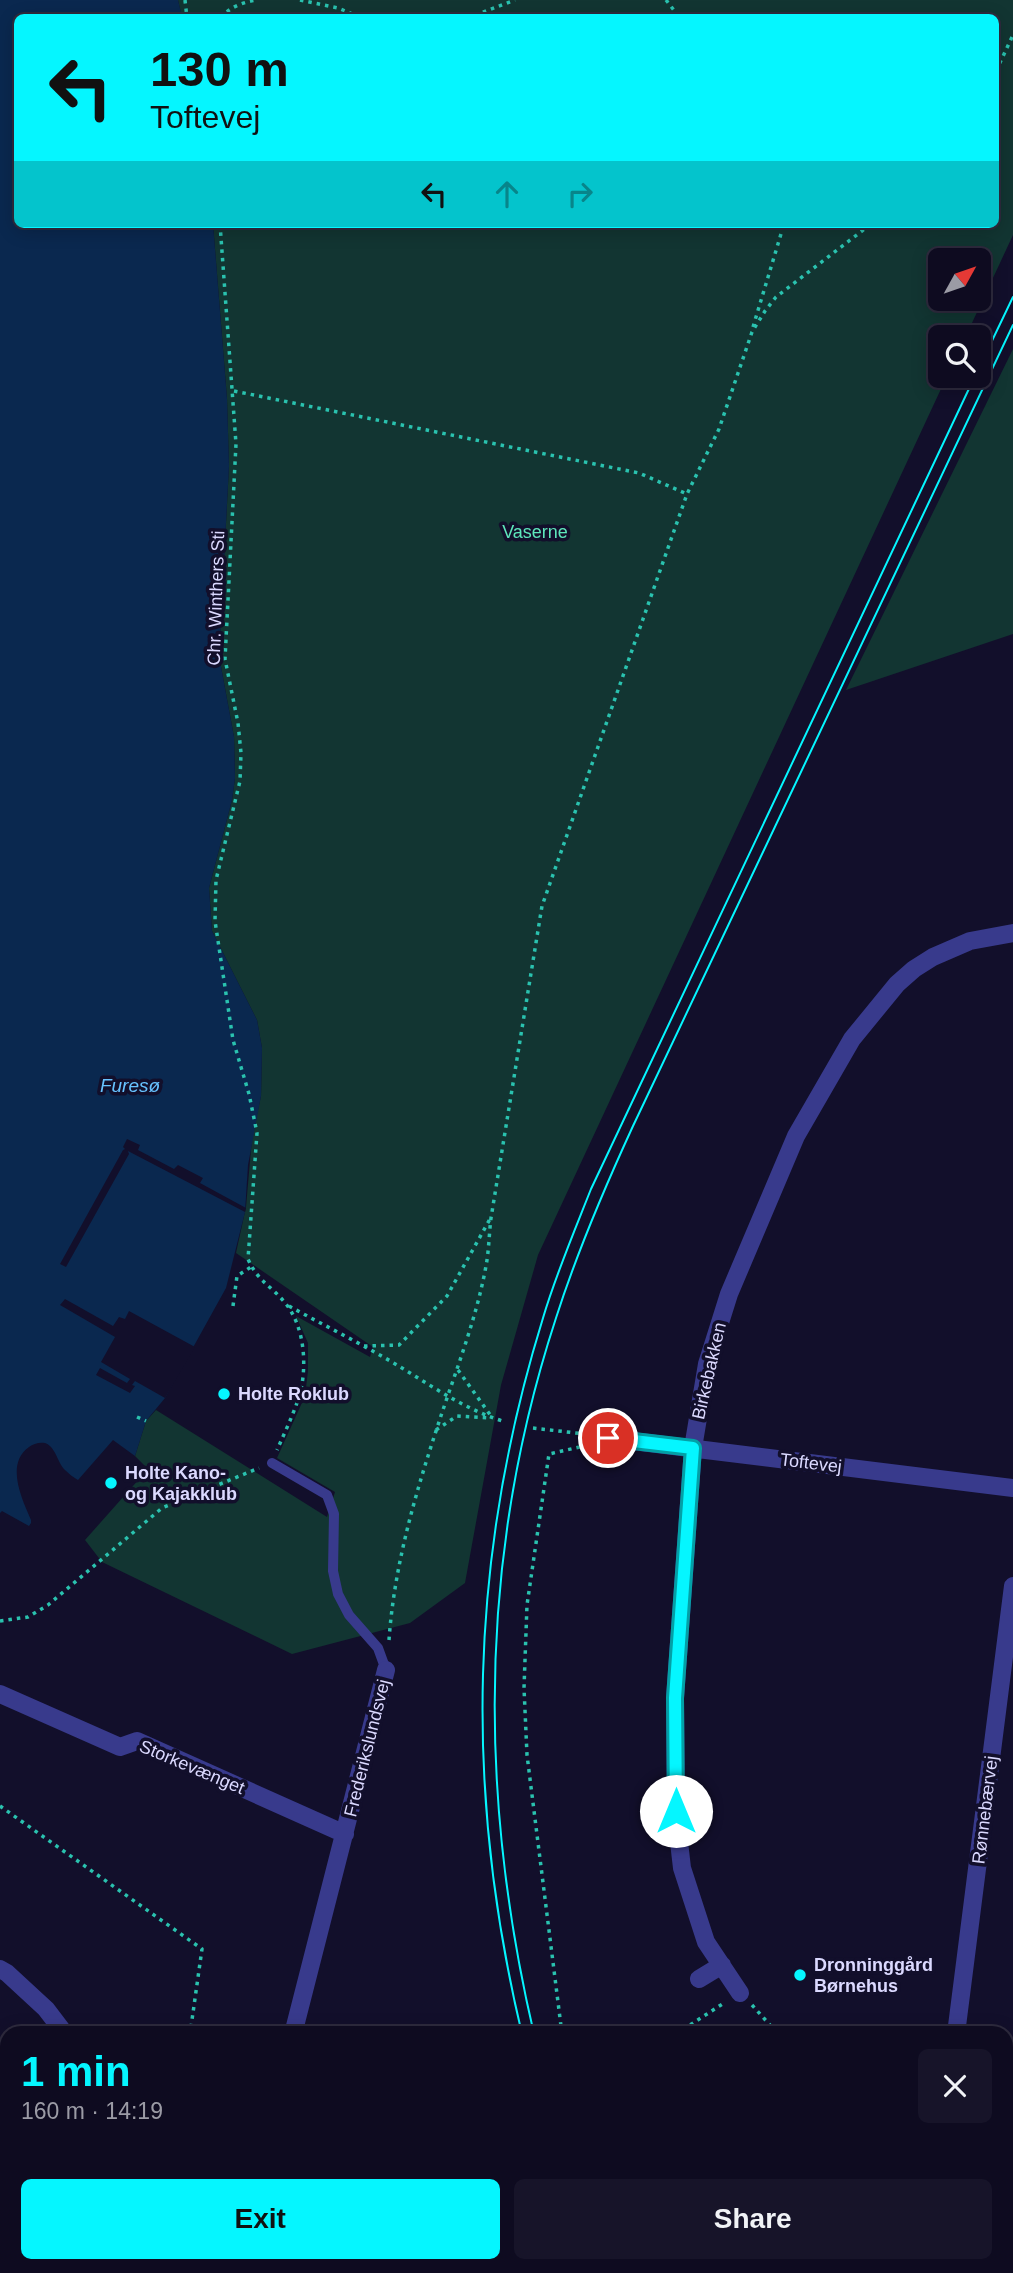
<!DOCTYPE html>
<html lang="en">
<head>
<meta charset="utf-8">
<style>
  body { margin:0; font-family:Arial,sans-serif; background:#171429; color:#f1f3f6; height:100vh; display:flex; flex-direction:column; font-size:26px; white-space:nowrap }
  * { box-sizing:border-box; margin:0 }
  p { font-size:23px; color:#9b9ba5 }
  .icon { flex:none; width:38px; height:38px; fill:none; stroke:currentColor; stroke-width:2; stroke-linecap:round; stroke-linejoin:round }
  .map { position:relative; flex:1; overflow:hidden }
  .drawer { position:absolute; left:0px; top:2026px; width:1013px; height:247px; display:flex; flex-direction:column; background:#0e0b20; border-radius:21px 21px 0 0; box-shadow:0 4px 18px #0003,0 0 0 2px #2e2b3e }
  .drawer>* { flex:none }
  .guide { position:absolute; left:14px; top:14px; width:985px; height:214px; border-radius:10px; box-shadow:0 4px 18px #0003,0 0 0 2px #2e2b3e; background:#05f6ff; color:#111; overflow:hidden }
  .needle { width:46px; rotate:50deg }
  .controls { position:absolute; left:928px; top:248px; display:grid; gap:14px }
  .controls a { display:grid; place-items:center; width:63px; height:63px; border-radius:10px; background:#0e0b20; box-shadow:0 4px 18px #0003,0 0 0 2px #2e2b3e; font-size:35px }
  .pin { position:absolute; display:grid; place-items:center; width:60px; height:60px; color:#fff; margin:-30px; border:4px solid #fff; border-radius:50%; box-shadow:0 2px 7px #0007 }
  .me { position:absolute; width:77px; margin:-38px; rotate:0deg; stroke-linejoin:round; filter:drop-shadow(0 0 5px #0008) }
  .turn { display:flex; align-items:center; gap:24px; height:147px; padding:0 21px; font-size:32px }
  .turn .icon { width:91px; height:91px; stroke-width:2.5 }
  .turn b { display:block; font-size:49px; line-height:60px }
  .lanes { display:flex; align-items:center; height:66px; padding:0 21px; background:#0003; justify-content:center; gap:35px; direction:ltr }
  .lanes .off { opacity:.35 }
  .round { display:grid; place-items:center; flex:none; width:74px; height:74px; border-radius:10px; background:#171429 }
  .headline { display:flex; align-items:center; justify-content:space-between; height:119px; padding:0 21px }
  h1 { font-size:42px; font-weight:700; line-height:52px; color:#05f6ff }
  .action { display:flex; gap:14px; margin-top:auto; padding:14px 21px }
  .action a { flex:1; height:80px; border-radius:10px; background:#05f6ff; color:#111; font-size:28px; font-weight:700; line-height:80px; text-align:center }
  .action a+a { background:#171429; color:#f1f3f6 }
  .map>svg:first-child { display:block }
  .green { fill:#123532; fill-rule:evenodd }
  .water { fill:#0a284f }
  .pier { fill:#120f2b }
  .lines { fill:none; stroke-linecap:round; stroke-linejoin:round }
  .path { stroke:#2ac2af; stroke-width:3.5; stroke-dasharray:3.5 5; stroke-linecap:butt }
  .lane { stroke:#383a8c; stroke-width:10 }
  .street { stroke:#383a8c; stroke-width:18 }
  .tram { stroke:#05f6ff; stroke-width:2 }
  .route-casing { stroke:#03a0a6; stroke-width:18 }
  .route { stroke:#05f6ff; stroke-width:12 }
  .poi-dot { fill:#05f6ff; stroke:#120f2b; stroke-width:2.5 }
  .labels { text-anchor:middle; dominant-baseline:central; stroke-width:7; stroke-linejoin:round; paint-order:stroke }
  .park-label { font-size:18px; fill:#5ee6bb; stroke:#120f2b }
  .street-label { font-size:18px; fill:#dbd9ff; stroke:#120f2b }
  .poi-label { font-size:18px; font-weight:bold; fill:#dbd9ff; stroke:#120f2b; text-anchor:start }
  .water-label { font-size:19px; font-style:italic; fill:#67c2ff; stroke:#120f2b }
</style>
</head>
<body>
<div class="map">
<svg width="1013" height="2273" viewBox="0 0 1013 2273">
  <rect width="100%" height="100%" fill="#120f2b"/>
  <path class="green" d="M178 0H1013V235L965 338H940V376H947L538 1255 501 1385 465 1583 410 1623 292 1654 102 1562 85 1540 148 1469 135 1456 146 1421 156 1410 327 1517 335 1492 277 1458 305 1396 308 1371V1343L296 1316 370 1357 373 1347 236 1253 246 1207 252 1138 261 1096 262 1048 257 1020 212 931 209 888 232 800 235 778 234 737 219 656 229 466 227 399 213 224H996V18H182ZM940 261H978V299H940Z
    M1013 349V634L846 690Z
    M0 2188 7 2204V2266H31L32 2273H0Z
    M631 2266H806L803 2273H633Z"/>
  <path class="water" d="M0 0H178L182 17 18 18V224H213L227 399 229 466 219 656 234 737 235 778 232 800 209 888 212 931 257 1020 262 1048 261 1096 248 1165 245 1212 226 1288 165 1398 146 1421 135 1456 113 1440 78 1480C73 1477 69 1474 65 1470 57 1462 56 1447 45 1443 39 1442 33 1444 29 1447 5 1464 22 1499 31 1520V1523L29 1526 2 1511 0 1513Z"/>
  <path class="pier" d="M127 1139 140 1145 138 1150 174 1169 178 1165 203 1178 200 1183 246 1208 245 1212 128 1151 129 1154 66 1267 60 1264 123 1150 125 1149 123 1147Z
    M65 1299 113 1326 119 1317 125 1319 129 1311 195 1347 165 1398 135 1381 132 1385 135 1386 130 1393 96 1375 100 1368 127 1383 130 1379 101 1362 115 1337 60 1305Z"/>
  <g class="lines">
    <path class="path" d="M185 0 187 18
      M300 0 338 8 362 18
      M666 0 680 18
      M221 18C229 7 244 2 256 0
      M467 18 515 0
      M996 71 1013 35
      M220 224 236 444 225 659 238 723 241 753 240 781 216 880 215 921 233 1040 249 1094 257 1133 248 1259C258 1282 272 1286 286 1304 305 1328 307 1366 300 1394 294 1413 285 1432 277 1450
      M753 327 784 224
      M234 391 639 473 687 494
      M233 1306 237 1276 251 1267
      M289 1306C325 1326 362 1344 397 1365 432 1386 467 1411 506 1422
      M364 1346 399 1345 447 1296 490 1219
      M458 1370 491 1416
      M137 1417 146 1421
      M533 1428 593 1435
      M436 1430 457 1416 490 1418
      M0 1621 28 1617 48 1605 162 1508 259 1468
      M389 1640C394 1568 414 1498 437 1428 454 1375 476 1321 486 1266 489 1250 489 1234 491 1218L542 906 687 494 719 429 752 332 765 311 776 297 871 224
      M0 1806 202 1949 190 2034
      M752 2005 778 2034
      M562 2034 527 1755 524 1688 527 1605 549 1454 593 1444
      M676 2034 724 2003
      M624 2266 626 2273
      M940 2273H951"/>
    <path class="lane" d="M272 1463 327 1495 334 1514 333 1571 338 1594 349 1615 378 1648 386 1670
      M969 2273V2266"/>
    <path class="street" d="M608 1438 1013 1488
      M0 1694 120 1747 137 1741 345 1834
      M0 1969 7 1973 46 2009 65 2034
      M699 1979 722 1965
      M740 1993 706 1942 682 1868 676 1816 675 1698 693 1448 707 1364 729 1294 796 1136 852 1039 897 984 914 969 933 957 970 941 1013 933
      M293 2034 386 1670
      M956 2034 1013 1586
      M0 2152 7 2149
      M359 2266 363 2273
      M922 2273 923 2266"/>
    <path class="tram" d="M978 370 1013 297
      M522 2034C464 1791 469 1557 543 1318 556 1274 574 1232 591 1189L975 376
      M534 2034C478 1794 479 1553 556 1318 577 1252 604 1189 633 1126L1013 325
      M583 2266 585 2273
      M596 2266 598 2273"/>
  </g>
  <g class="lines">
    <g class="route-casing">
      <path id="route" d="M608 1438 693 1448 675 1698 676 1811"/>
    </g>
    <use href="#route" class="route"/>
  </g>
  <g class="poi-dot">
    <circle cx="224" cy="1394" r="7"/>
    <circle cx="111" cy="1483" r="7"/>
    <circle cx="800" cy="1975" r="7"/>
  </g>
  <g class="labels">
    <g class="park-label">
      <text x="535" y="532">Vaserne</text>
    </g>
    <g class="street-label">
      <text transform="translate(216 598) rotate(-88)">Chr. Winthers Sti</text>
      <text transform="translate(709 1371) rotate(-77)">Birkebakken</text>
      <text transform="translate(811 1463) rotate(7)">Toftevej</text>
      <text transform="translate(367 1748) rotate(-76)">Frederikslundsvej</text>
      <text transform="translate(192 1767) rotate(23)">Storkevænget</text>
      <text transform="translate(985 1810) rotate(-83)">Rønnebærvej</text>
    </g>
    <g class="poi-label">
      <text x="238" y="1394">Holte Roklub</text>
      <text x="125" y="1473">Holte Kano-<tspan x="125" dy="21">og Kajakklub</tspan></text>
      <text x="814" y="1965">Dronninggård<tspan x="814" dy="21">Børnehus</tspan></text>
    </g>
    <g class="water-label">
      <text x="130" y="1085">Furesø</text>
    </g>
  </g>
</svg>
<div class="controls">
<a><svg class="needle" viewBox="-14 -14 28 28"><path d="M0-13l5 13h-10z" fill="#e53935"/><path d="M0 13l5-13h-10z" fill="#9b9ba5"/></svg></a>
<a><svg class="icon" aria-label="search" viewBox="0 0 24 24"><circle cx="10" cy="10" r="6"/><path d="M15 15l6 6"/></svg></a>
</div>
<div class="pin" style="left:608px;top:1438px;background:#d93025"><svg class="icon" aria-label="arrive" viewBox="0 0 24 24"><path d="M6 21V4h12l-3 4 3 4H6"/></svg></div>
<svg class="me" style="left:676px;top:1811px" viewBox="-20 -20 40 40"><circle r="19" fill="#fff"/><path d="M0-13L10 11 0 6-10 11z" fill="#05f6ff"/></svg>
<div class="guide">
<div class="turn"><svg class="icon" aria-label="left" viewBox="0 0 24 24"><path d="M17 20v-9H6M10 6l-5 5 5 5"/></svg><div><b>130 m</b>Toftevej</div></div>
<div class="lanes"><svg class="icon" aria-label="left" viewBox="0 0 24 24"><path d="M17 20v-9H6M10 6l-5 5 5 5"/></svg><svg class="icon off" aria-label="ahead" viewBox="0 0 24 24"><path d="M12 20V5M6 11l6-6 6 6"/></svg><svg class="icon off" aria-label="right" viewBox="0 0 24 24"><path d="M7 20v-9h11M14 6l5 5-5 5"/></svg></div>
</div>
<section class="drawer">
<div class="headline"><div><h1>1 min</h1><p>160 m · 14:19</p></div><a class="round"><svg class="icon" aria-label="close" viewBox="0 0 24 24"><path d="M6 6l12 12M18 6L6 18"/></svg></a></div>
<div class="action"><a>Exit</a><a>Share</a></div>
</section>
</div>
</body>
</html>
